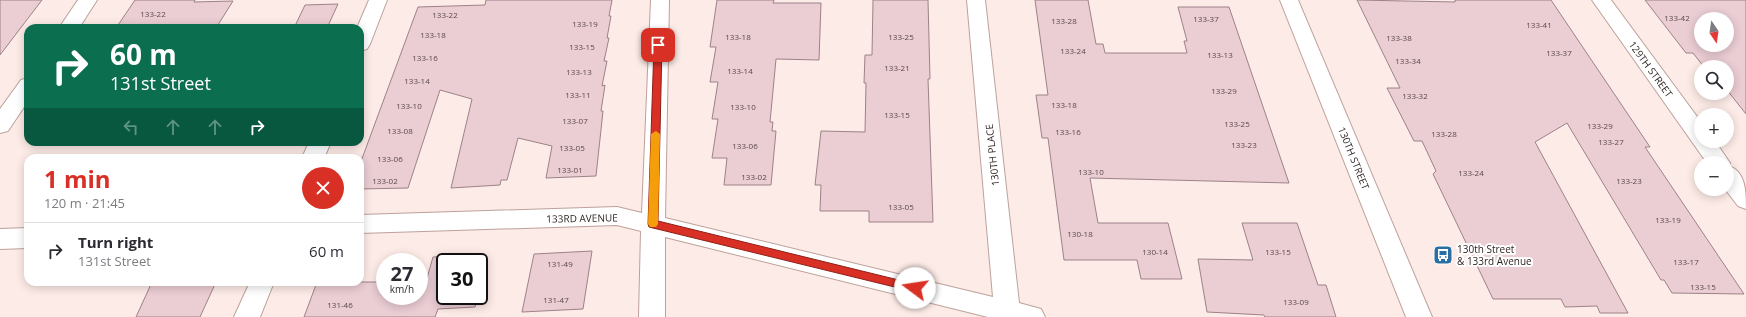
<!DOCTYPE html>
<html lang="en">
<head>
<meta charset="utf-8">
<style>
  body { margin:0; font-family:"Open Sans",sans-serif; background:#f7f7f7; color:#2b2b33; height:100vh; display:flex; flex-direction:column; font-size:15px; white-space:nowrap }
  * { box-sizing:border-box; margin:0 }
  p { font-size:13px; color:#7c7c81 }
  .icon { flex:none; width:22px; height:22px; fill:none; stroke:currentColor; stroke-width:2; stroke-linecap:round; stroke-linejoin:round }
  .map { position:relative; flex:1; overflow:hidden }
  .details { position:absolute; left:24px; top:154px; width:340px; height:132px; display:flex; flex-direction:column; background:#fff; border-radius:12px; box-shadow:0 2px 10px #0003 }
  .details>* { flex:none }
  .guide { position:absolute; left:24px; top:24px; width:340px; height:122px; border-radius:12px; box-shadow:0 2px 10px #0003; background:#0b6e4f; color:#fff; overflow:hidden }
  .needle { width:26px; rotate:167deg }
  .buttons { position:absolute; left:1694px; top:12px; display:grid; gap:8px }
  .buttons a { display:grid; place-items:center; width:40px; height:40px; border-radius:50%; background:#fff; box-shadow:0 2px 10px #0003; font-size:20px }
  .speed { position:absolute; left:376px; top:253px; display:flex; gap:8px; font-size:20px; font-weight:700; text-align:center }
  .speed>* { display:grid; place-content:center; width:52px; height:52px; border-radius:50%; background:#fff; box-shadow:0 2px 10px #0003; line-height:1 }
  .speed small { font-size:10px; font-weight:400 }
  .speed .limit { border:2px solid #111; border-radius:6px; background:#fff; color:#111 }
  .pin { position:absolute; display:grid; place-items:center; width:34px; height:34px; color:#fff; margin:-17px; border-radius:8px; box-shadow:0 2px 6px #0006 }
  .me { position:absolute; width:44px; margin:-22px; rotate:284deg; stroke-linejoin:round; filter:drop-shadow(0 0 3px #0008) }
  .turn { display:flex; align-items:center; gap:14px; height:84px; padding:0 20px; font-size:18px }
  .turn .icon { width:52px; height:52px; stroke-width:2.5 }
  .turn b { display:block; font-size:28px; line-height:34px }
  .lanes { display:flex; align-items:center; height:38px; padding:0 20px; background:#0003; justify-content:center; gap:20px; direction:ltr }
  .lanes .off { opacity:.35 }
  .round { display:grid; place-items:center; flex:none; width:42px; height:42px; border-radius:21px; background:#f7f7f7 }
  .overview { display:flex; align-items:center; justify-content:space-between; height:68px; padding:0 20px }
  h1 { font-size:24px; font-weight:700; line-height:30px; color:#d93025 }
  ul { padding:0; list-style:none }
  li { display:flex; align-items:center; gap:12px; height:56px; padding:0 20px; border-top:1px solid #e1e1e2 }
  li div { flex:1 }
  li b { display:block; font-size:15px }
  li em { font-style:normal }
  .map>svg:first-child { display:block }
  .building { fill:#ebcdd4; stroke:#9d8288; fill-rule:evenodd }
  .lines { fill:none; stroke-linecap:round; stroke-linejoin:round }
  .minor-casing { stroke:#bda19b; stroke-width:2 }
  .tertiary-casing { stroke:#bda19b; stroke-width:2 }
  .minor { fill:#fff; fill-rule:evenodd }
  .tertiary { fill:#fff; fill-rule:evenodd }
  .route { fill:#d93025; stroke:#8d1f18 }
  .slow { fill:#f59e0b }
  .labels { text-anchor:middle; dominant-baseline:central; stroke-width:4; stroke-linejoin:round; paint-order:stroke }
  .number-label { font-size:8px; fill:#5a4a4a }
  .street-label { font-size:10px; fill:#291f1c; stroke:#fff }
  .poi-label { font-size:10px; fill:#291f1c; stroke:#fff; text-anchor:start }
</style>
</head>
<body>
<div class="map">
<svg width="1746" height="317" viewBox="0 0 1746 317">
  <rect width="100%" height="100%" fill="#fdebe7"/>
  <path class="building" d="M0 0H42L0 55Z
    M135 0H195L194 2 233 1 216 28H116Z
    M486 0H612L609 16H611L607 38H609L604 61H607L602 86 605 85 601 111H603L596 176 546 178 552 146 518 138 507 180H501L500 185 451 188 472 99 440 90 408 188 360 189V164L418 7 485 5Z
    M717 0H774L773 3H821L819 60 776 59 770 122H773L772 131H776L771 185H724L727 158H712L718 119H712L718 82H710L716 47H710Z
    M873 0H928L930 79H928L933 222H869V211H820L821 185H815L821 131 865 132 866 83H864L865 55H872Z
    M1035 0H1088L1096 44H1103L1105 53H1187L1184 41H1187L1178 7H1229L1289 183 1090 178 1098 223H1168L1182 279H1141L1137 260H1064L1048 138H1042L1036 95H1048Z
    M1357 0 1455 2V0H1551L1650 147H1645L1744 294 1672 293 1664 280H1661L1567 123 1535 142 1628 313H1600L1597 306 1565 307 1561 299H1493L1433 174 1436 171 1422 141H1414L1387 88H1400Z
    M1645 0H1746V114L1727 90V67H1704L1693 53H1686ZM1701 19H1727V45H1701Z
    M338 4 327 28H294L305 5Z
    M1242 223H1297L1318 285H1326L1336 317H1265L1264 315 1207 312 1198 259 1253 260Z
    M592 251 583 309 522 312 534 254Z
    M484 254 479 273V262H445V296H478L475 307 438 309 435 317H304L317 282H385V296H419V282H426L433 257Z
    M152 282H216L200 317H136Z"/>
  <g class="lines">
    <g class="minor-casing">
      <path id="minor" d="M78 0H97L79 28H59Z
        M369 0H387L370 44 367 49 360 51V28H357Z
        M651 0H669L665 218 993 297 967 0H985L1019 303 1041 309 1045 317H988L665 237V317H639L641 231 617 225 360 233V215L617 207 642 213Z
        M1592 0H1611L1701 122V141H1715L1730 163 1729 166C1746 172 1746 192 1746 209L1738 206 1725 189H1727V163H1707Z
        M28 78V101L8 131 0 133V109L21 80Z
        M309 142H331L324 158H302Z
        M28 228V248L0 249V229Z
        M250 282H274L260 317H234Z"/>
    </g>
    <g class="tertiary-casing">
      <path id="tertiary" d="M1280 0H1298L1432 317H1406Z"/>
    </g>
    <use href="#minor" class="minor"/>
    <use href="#tertiary" class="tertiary"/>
  </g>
  <path class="route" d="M658 42 662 45 658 221 915 284 919 285 920 288 919 291 915 292 649 227 648 224 654 45Z"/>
  <path class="slow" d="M656 131 660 134 658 224 656 227H650L648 224 651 134Z"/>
  <defs>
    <g id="bus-square" transform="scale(1)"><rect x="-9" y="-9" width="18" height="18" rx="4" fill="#2b70a5" stroke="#fff"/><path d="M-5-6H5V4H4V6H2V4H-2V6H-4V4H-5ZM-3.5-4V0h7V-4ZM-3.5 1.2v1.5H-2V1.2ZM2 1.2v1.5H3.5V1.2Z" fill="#fff"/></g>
  </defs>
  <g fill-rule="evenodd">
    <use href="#bus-square" x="1443" y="255"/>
  </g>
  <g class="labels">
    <g class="number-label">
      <text x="153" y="13">133-22</text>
      <text x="445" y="14">133-22</text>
      <text x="1677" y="17">133-42</text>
      <text x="1206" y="18">133-37</text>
      <text x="1064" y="20">133-28</text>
      <text x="585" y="23">133-19</text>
      <text x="1539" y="24">133-41</text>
      <text x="433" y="34">133-18</text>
      <text x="738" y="36">133-18</text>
      <text x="901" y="36">133-25</text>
      <text x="1399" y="37">133-38</text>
      <text x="582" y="46">133-15</text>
      <text x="1073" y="50">133-24</text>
      <text x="1559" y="52">133-37</text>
      <text x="1220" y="54">133-13</text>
      <text x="425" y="57">133-16</text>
      <text x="1408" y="60">133-34</text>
      <text x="897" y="67">133-21</text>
      <text x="740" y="70">133-14</text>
      <text x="579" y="71">133-13</text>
      <text x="417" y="80">133-14</text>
      <text x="1224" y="90">133-29</text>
      <text x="578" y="94">133-11</text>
      <text x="1415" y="95">133-32</text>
      <text x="1064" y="104">133-18</text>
      <text x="409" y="105">133-10</text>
      <text x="743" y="106">133-10</text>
      <text x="897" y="114">133-15</text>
      <text x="575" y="120">133-07</text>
      <text x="1237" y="123">133-25</text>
      <text x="1600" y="125">133-29</text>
      <text x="400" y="130">133-08</text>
      <text x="1068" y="131">133-16</text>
      <text x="1444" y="133">133-28</text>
      <text x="1611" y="141">133-27</text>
      <text x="1244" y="144">133-23</text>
      <text x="745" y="145">133-06</text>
      <text x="572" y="147">133-05</text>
      <text x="390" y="158">133-06</text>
      <text x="570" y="169">133-01</text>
      <text x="1091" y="171">133-10</text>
      <text x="1471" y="172">133-24</text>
      <text x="754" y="176">133-02</text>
      <text x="385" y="180">133-02</text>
      <text x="1629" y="180">133-23</text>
      <text x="901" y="206">133-05</text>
      <text x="1668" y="219">133-19</text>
      <text x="1080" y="233">130-18</text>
      <text x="1155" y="251">130-14</text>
      <text x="1278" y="251">133-15</text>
      <text x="1686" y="261">133-17</text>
      <text x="560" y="263">131-49</text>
      <text x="1703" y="286">133-15</text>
      <text x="556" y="299">131-47</text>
      <text x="1296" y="301">133-09</text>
      <text x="340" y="304">131-46</text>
    </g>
    <g class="street-label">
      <text transform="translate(1651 69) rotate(54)">129TH STREET</text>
      <text transform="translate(992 155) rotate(-96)">130TH PLACE</text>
      <text transform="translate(1354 158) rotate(68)">130TH STREET</text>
      <text transform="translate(582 218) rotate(-1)">133RD AVENUE</text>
    </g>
    <g class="poi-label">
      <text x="1457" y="249">130th Street<tspan x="1457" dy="12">&amp; 133rd Avenue</tspan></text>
    </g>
  </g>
</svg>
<div class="buttons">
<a><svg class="needle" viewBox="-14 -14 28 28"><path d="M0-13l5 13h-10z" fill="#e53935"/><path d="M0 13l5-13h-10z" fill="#7c7c81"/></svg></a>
<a><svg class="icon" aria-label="search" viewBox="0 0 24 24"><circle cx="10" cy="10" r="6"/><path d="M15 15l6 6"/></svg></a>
<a>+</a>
<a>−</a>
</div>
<div class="speed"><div>27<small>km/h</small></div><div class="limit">30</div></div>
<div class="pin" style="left:658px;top:45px;background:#d93025"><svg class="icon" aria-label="arrive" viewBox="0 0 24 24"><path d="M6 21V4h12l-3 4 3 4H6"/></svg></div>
<svg class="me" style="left:915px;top:288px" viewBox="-20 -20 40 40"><circle r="19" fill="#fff"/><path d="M0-13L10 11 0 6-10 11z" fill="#d93025"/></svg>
<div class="guide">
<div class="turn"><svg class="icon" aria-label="right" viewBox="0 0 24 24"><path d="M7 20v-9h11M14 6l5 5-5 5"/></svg><div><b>60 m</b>131st Street</div></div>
<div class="lanes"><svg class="icon off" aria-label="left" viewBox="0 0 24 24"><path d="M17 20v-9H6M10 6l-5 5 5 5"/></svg><svg class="icon off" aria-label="ahead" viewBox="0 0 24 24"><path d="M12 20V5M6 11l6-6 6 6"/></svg><svg class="icon off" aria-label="ahead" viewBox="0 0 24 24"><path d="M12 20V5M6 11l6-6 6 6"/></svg><svg class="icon" aria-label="right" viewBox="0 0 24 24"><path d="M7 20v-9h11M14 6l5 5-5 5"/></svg></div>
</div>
<section class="details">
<div class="overview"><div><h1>1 min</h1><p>120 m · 21:45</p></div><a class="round" style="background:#d93025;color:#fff"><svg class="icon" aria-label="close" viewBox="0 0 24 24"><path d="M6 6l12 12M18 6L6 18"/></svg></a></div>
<ul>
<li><svg class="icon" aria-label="right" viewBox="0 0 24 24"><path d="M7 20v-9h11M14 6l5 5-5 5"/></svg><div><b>Turn right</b><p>131st Street</p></div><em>60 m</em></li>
</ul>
</section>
</div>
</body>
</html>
